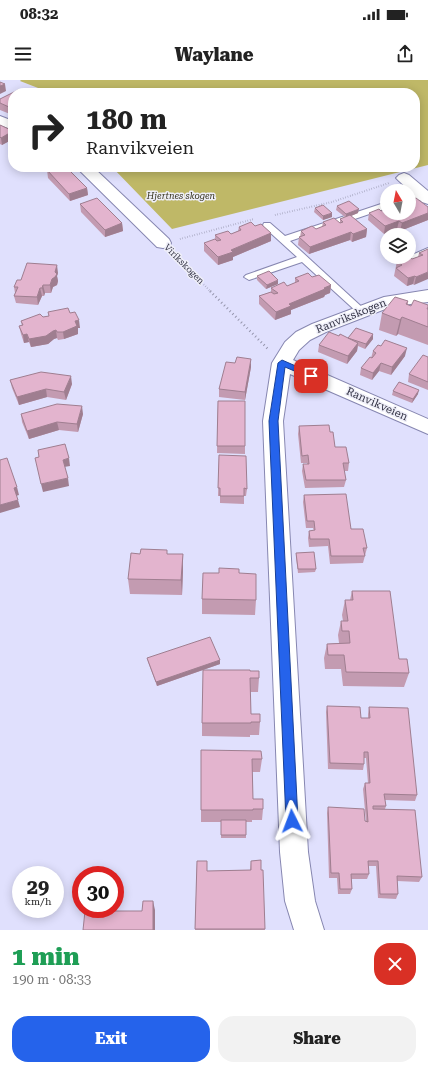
<!DOCTYPE html>
<html lang="en">
<head>
<meta charset="utf-8">
<style>
  body { margin:0; font-family:"Roboto Serif",serif; background:#f2f2f2; color:#222; height:100vh; display:flex; flex-direction:column; font-size:15px; white-space:nowrap }
  * { box-sizing:border-box; margin:0 }
  p { font-size:13px; color:#767676 }
  .icon { flex:none; width:22px; height:22px; fill:none; stroke:currentColor; stroke-width:2; stroke-linecap:round; stroke-linejoin:round }
  .map { position:relative; height:850px; overflow:hidden }
  .panel { display:flex; flex-direction:column; background:#fff; flex:1 }
  .panel>* { flex:none }
  .banner { position:absolute; left:8px; top:8px; width:412px; height:84px; border-radius:16px; box-shadow:0 2px 10px #0003; background:#fff; color:#222; overflow:hidden }
  .needle { width:26px; rotate:350deg }
  .buttons { position:absolute; left:380px; top:104px; display:grid; gap:8px }
  .buttons a { display:grid; place-items:center; width:36px; height:36px; border-radius:50%; background:#fff; box-shadow:0 2px 10px #0003; font-size:20px }
  .speed { position:absolute; left:12px; top:786px; display:flex; gap:8px; font-size:20px; font-weight:700; text-align:center }
  .speed>* { display:grid; place-content:center; width:52px; height:52px; border-radius:50%; background:#fff; box-shadow:0 2px 10px #0003; line-height:1 }
  .speed small { font-size:10px; font-weight:400 }
  .speed .limit { border:6px solid #d22; background:#fff; color:#111 }
  .pin { position:absolute; display:grid; place-items:center; width:34px; height:34px; color:#fff; margin:-17px; border-radius:8px; box-shadow:0 2px 6px #0006 }
  .me { position:absolute; width:44px; margin:-22px; rotate:357deg; stroke-linejoin:round; filter:drop-shadow(0 0 3px #0008) }
  .turn { display:flex; align-items:center; gap:14px; height:84px; padding:0 12px; font-size:18px }
  .turn .icon { width:52px; height:52px; stroke-width:2.5 }
  .turn b { display:block; font-size:28px; line-height:34px }
  .round { display:grid; place-items:center; flex:none; width:42px; height:42px; border-radius:16px; background:#f2f2f2 }
  .overview { display:flex; align-items:center; justify-content:space-between; height:68px; padding:0 12px }
  h1 { font-size:24px; font-weight:800; line-height:30px; color:#1e9e55 }
  .cta { display:flex; gap:8px; margin-top:auto; padding:8px 12px }
  .cta a { flex:1; height:46px; border-radius:16px; background:#2563eb; color:#fff; font-size:16px; font-weight:800; line-height:46px; text-align:center }
  .cta a+a { background:#f2f2f2; color:#222 }
  .status { display:flex; justify-content:space-between; align-items:center; height:28px; padding:0 20px; background:#fff; direction:ltr }
  .status svg { height:11px; fill:currentColor }
  header { display:flex; justify-content:space-between; align-items:center; height:52px; padding:0 12px; background:#fff; font-size:18px; font-weight:800 }
  .map>svg:first-child { display:block }
  .green { fill:#bfb867 }
  .lines { fill:none; stroke-linecap:round; stroke-linejoin:round }
  .service-casing { stroke:#8787b1; stroke-width:2 }
  .minor-casing { stroke:#8787b1; stroke-width:2 }
  .path-far1 { stroke:#9696ae; stroke-width:2; stroke-dasharray:0.5 2; stroke-linecap:butt }
  .path { stroke:#9696ae; stroke-width:2.5; stroke-dasharray:1 3; stroke-linecap:butt }
  .service { fill:#fff; fill-rule:evenodd }
  .minor { fill:#fff; fill-rule:evenodd }
  .wall { fill:#c39bb1 }
  .shaded-wall { fill:#9f7e90 }
  .building { fill:#e3b4ce; stroke:#9f7e90 }
  .route { fill:#2563eb; stroke:#184099 }
  .labels { text-anchor:middle; dominant-baseline:central; stroke-width:3; stroke-linejoin:round; paint-order:stroke }
  .far-park-label { font-size:9px; font-style:italic; fill:#33311a; stroke:#efeff9 }
  .far-street-label { font-size:9px; fill:#323244; stroke:#efeff9 }
  .street-label { font-size:11px; fill:#323244; stroke:#efeff9 }
</style>
</head>
<body>
<div class="status"><b>08:32</b><svg viewBox="0 0 49 12"><path d="M0 12V9h3v3zM5 12V6h3v6zM10 12V3h3v9zM15 12V0h3v12zM26 1h20v11H26zM47 4h2v5h-2z"/></svg></div>
<header><svg class="icon" aria-label="menu" viewBox="0 0 24 24"><path d="M4 6h16M4 12h16M4 18h16"/></svg>Waylane<svg class="icon" aria-label="share" viewBox="0 0 24 24"><path d="M12 15V3M7 8l5-5 5 5M5 13v7h14v-7"/></svg></header>
<div class="map">
<svg width="428" height="850" viewBox="0 0 428 850">
  <rect width="100%" height="100%" fill="#e0e0fd"/>
  <path class="green" d="M21 0H428V85L172 149 112 87H415V13H51L20 1Z"/>
  <g class="lines">
    <g class="service-casing">
      <path id="service" d="M425 113 428 114V118L409 122V116Z
        M387 122V128L290 161 364 229 366 231 364 233H358L302 182 252 199 249 200 244 197 246 195 297 177 264 147 263 145 264 143H270L285 156Z
        M428 168V174L410 181 405 178Z"/>
    </g>
    <g class="minor-casing">
      <path id="minor" d="M0 36 13 41V50L0 45Z
        M76 87H93L169 159 171 163 169 167 163 168 157 167Z
        M404 93 409 95 428 111V124L422 122 399 101 396 98 399 95Z
        M428 210V222L393 226 326 252 310 260 299 270 293 280 428 339V354L290 294 283 341 308 772 315 821 324 850H294L285 821 280 772 263 341 272 283 285 262 296 252 312 244 384 217Z"/>
    </g>
    <path class="path-far1" d="M275 135 332 122 389 103
      M180 159 254 139
      M174 174 211 212"/>
    <path class="path" d="M210 211 269 270"/>
    <use href="#service" class="service"/>
    <use href="#minor" class="minor"/>
  </g>
  <path class="wall" d="M13 13V33L10 34 0 30V19Z
    M0 45 13 51V59L2 65 0 64Z
    M13 69V79L11 78 10 70Z
    M36 87H49L40 91Z
    M47 90 87 108 88 115 70 121 48 98Z
    M80 124 122 143 123 151 105 157 81 132Z
    M337 126 358 133 351 136 367 149 366 157 352 162 350 160 309 174 298 165 299 157H300L301 151 316 149 322 147 323 142 340 143V139L345 137 336 130Z
    M428 127V140L400 151 397 149 384 154 368 140 369 133Z
    M315 128 332 137 323 140 314 132Z
    M255 146 271 153V161L233 177V180L218 185 204 171V163L215 160V155L231 154 238 151 239 147Z
    M428 169 414 205 413 204 407 206 394 196 397 181 412 179 418 177 419 173Z
    M58 193 57 196 58 201 57 205 53 207 51 213H45L44 216H42L38 225 16 223 14 216 15 213 14 207Z
    M257 196 278 204 266 209 257 200Z
    M312 197 331 205 330 213 325 215 324 217 291 230V234L275 240 259 224V216L271 212V208L287 206 295 203V198Z
    M408 221V225L411 226 428 225V265L398 254 396 256 379 250 382 233Z
    M70 233 80 248H78V254L64 259 58 260 57 258 54 259 48 264 31 267 29 262 24 263 21 254 19 246H22L21 241Z
    M373 254V259L365 269 358 266 357 271 347 284 318 272 319 265 348 258Z
    M373 271 405 276 391 295 379 291 372 300 360 295 361 288 371 278Z
    M428 277V310L408 302 409 294Z
    M235 283 251 287 245 320 219 317V309Z
    M10 300 72 304 66 320 47 317 19 325 12 308Z
    M393 311 418 314 412 323 392 315Z
    M218 321 245 366V374L217 373Z
    M21 334H83L78 352 59 350 29 359 22 342Z
    M299 346 330 352 335 367 349 383 348 391H344L346 400 344 407 305 408 302 391 303 384H307V383H301L298 354Z
    M219 375 247 409 246 416H244V424L220 423V416H218Z
    M304 415 351 449 367 468 363 483 330 484 328 466 309 467 308 458 309 451H314L313 448H306L303 422Z
    M296 473 316 489 315 492 298 493 296 477Z
    M167 474H183V490L182 515 130 514 128 499Z
    M219 493H239L256 520 255 535 202 534V519Z
    M352 511 409 593 404 607 343 606 341 589H325L324 578 327 564 339 563 338 555 341 541H343L342 535 345 520H350Z
    M147 578 220 580V584L157 606 148 582Z
    M250 591 259 598 258 612H250L251 634 260 642 259 655H250V657L202 656V643Z
    M327 626 361 638H368V634L369 627 417 715 415 721 385 720 386 726 385 729 422 797 419 802 397 801 398 814 396 819 378 818 376 786H368L369 794 367 799H351L352 809 350 814H338L337 798H329L327 733 328 727 366 741 363 709 365 703H368L366 678H364V684L363 690 328 689 326 632Z
    M201 670 262 679 260 692H252L253 719 263 729 262 740H252V742H246V758H221V742H201Z
    M197 781 207 791 250 790 251 781 265 850H195Z"/>
  <path class="shaded-wall" d="M5 4 6 11 0 14V6Z
    M13 25V33L10 34 9 27Z
    M13 51V59L2 65 1 58Z
    M40 87H49L40 91Z
    M87 108 88 115 70 121 69 114Z
    M359 129 358 133 346 138V134Z
    M332 133V137L323 140V136Z
    M428 133V140L400 151 402 143Z
    M399 141 397 149 384 154 385 146Z
    M122 143 123 151 105 157V150Z
    M367 149 366 157 352 162 353 154Z
    M351 152 350 160 309 174 310 167Z
    M271 153V161L233 177V180L218 185V177L231 170Z
    M57 185 58 193 57 196 58 201 57 205 53 207 51 213 50 205Z
    M428 192V199L414 205 416 197Z
    M415 196 413 204 407 206 408 198Z
    M278 200V204L266 209 267 205Z
    M43 205 45 213 44 216 42 208Z
    M331 205 330 213 325 215 324 217 291 230V234L275 240 276 232 289 224Z
    M40 208 42 216 38 225 37 217Z
    M402 237 398 254 396 256 400 240Z
    M79 240 80 248H78V254L64 259 63 252 75 241Z
    M56 250 57 258 54 259 48 264 31 267 29 259Z
    M27 254 29 262 24 263 23 255Z
    M373 254V259L365 269 366 264Z
    M358 263 357 271 347 284 348 276Z
    M407 268 405 276 391 295 392 287Z
    M251 279V287L245 320V312Z
    M381 283 379 291 372 300 373 293Z
    M71 296 72 304 66 320 64 312Z
    M46 309 47 317 19 325 17 317Z
    M419 310 418 314 412 323 413 319Z
    M82 326 83 334 78 352 77 344Z
    M57 342 59 350 29 359 27 351Z
    M69 378 70 386 64 387 63 380Z
    M68 398 69 406 43 412 41 404Z
    M17 407 19 415 16 416 14 408Z
    M18 420 20 427 0 433V425Z
    M183 474V490L182 515 181 500Z
    M220 580V584L157 606 156 602Z
    M153 821 155 830V850H153Z
    M97 829H100L101 830 100 841 97 831Z"/>
  <path class="building" d="M0 2 5 4 0 6Z
    M18 10 24 13H13V25L9 27 0 23V19Z
    M0 45 13 51 1 58 0 57Z
    M13 69V72L10 70Z
    M57 87H66L87 108 69 114 47 90Z
    M97 118 122 143 105 150 80 124Z
    M416 118 428 127V133L402 143 399 141 385 146 369 133 379 129 381 131 387 129V133H409V120Z
    M349 121 359 129 346 134 337 126Z
    M323 125 332 133 323 136 315 128Z
    M350 135 367 149 353 154 351 152 310 167 299 157 305 155 301 151 312 146 316 149 326 145 323 142 334 138 340 143 343 142 340 139Z
    M251 142 255 146 261 144 271 153 231 170 233 172 218 177 204 163 215 159 217 161 221 160 215 155 228 151 231 154 241 150 239 147Z
    M428 169V192L416 197 415 196 408 198 396 188 402 185 397 181 408 177H409L412 179 423 175 419 173Z
    M27 183 57 185 55 192 57 194 55 197 52 199 50 205H43L42 208H40L37 217 14 216 18 207H14L17 200H21Z
    M269 191 278 200 267 205 257 196Z
    M308 193 312 197 319 195 331 205 324 208 325 209 289 224 291 226 276 232 259 216 271 212 274 214 278 213 271 208 284 202 287 206 299 201 295 198Z
    M395 217 408 221 406 224 411 226 414 220 428 225V227L427 229H428V247L402 237 400 240 382 233Z
    M68 228 70 233 75 232 79 240 75 241 77 246 63 252H57L56 250 53 251 46 256 29 259 27 254 23 255 19 246 23 245 21 241 40 234 43 237 49 236 48 232Z
    M356 248 373 254 366 264 348 258Z
    M329 252 339 256 340 254 358 263 348 276 319 265Z
    M385 260 407 268 392 287 381 283 373 293 361 288 370 277 372 278 376 273 373 271 378 265 381 266Z
    M423 275 428 277V302L409 294Z
    M237 277 251 279 245 312 219 309 226 282 235 283Z
    M41 292 71 296 64 312 46 309 17 317 10 300Z
    M399 302 419 310 413 319 393 311Z
    M218 321H245V366H217Z
    M57 324 82 326 77 344 57 342 27 351 21 334Z
    M329 345 330 352H333L335 367H346L349 383H343L346 400H306L303 384H309L308 375 302 376 299 346Z
    M65 364 69 378 63 380 68 398 41 404 35 378 39 377 38 370Z
    M219 375 246 376 247 409 244 408V416H220V408H218Z
    M7 378 17 407 14 408 18 420 0 425V380Z
    M346 414 351 449H363L367 468H363L365 476H331L329 459H310L309 451 315 450 314 441H307L304 415Z
    M141 469 167 470V474H183L181 500 128 499 131 473 140 474Z
    M314 472 316 489H298L296 473Z
    M219 488 239 489V493L256 494V520L202 519 203 493H219Z
    M352 511H390L399 579H407L409 593 346 592 344 575H328L327 564 350 563 349 551H342L341 541H348L345 520H353Z
    M210 557 220 580 156 602 147 578Z
    M203 590H250V591H259V598H250L251 634H260V642H251V643H202Z
    M327 626 360 627 361 638H370L369 627 408 628 417 715 384 714 386 726H373V729L415 730 422 797 397 796 398 814H380L378 781H368L369 794H351L352 809H340L339 793H331L328 727 364 729 365 741 368 742 365 703H370L368 672H364V684L330 683Z
    M201 670 261 671 262 679H252L253 719H263V729H253V730H201Z
    M221 740H246V755H221Z
    M261 780V790H263L265 849H195L197 781H207V791L251 790V781Z
    M143 821H153V850H83L85 831H86V829H97V831H142Z"/>
  <path class="route" d="M282 280 314 294 315 296 311 298 285 287 278 341 298 741 296 745 292 747 288 745 286 741 269 341 278 283Z"/>
  <g class="labels">
    <g class="far-park-label">
      <text x="181" y="116">Hjertnes skogen</text>
    </g>
    <g class="far-street-label">
      <text transform="translate(184 184) rotate(45)">Virikskogen</text>
    </g>
    <g class="street-label">
      <text transform="translate(351 236) rotate(-22)">Ranvikskogen</text>
      <text transform="translate(377 324) rotate(24)">Ranvikveien</text>
    </g>
  </g>
</svg>
<div class="buttons">
<a><svg class="needle" viewBox="-14 -14 28 28"><path d="M0-13l5 13h-10z" fill="#e53935"/><path d="M0 13l5-13h-10z" fill="#767676"/></svg></a>
<a><svg class="icon" aria-label="layers" viewBox="0 0 24 24"><path d="M12 4l9 5-9 5-9-5zM3 14l9 5 9-5"/></svg></a>
</div>
<div class="speed"><div>29<small>km/h</small></div><div class="limit">30</div></div>
<div class="pin" style="left:311px;top:296px;background:#d93025"><svg class="icon" aria-label="arrive" viewBox="0 0 24 24"><path d="M6 21V4h12l-3 4 3 4H6"/></svg></div>
<svg class="me" style="left:292px;top:741px" viewBox="-20 -20 40 40"><path d="M0-17L14 15 0 8-14 15z" fill="#2563eb" stroke="#fff" stroke-width="4"/></svg>
<div class="banner">
<div class="turn"><svg class="icon" aria-label="right" viewBox="0 0 24 24"><path d="M7 20v-9h11M14 6l5 5-5 5"/></svg><div><b>180 m</b>Ranvikveien</div></div>
</div>
</div>
<section class="panel">
<div class="overview"><div><h1>1 min</h1><p>190 m · 08:33</p></div><a class="round" style="background:#d93025;color:#fff"><svg class="icon" aria-label="close" viewBox="0 0 24 24"><path d="M6 6l12 12M18 6L6 18"/></svg></a></div>
<div class="cta"><a>Exit</a><a>Share</a></div>
</section>
</body>
</html>
